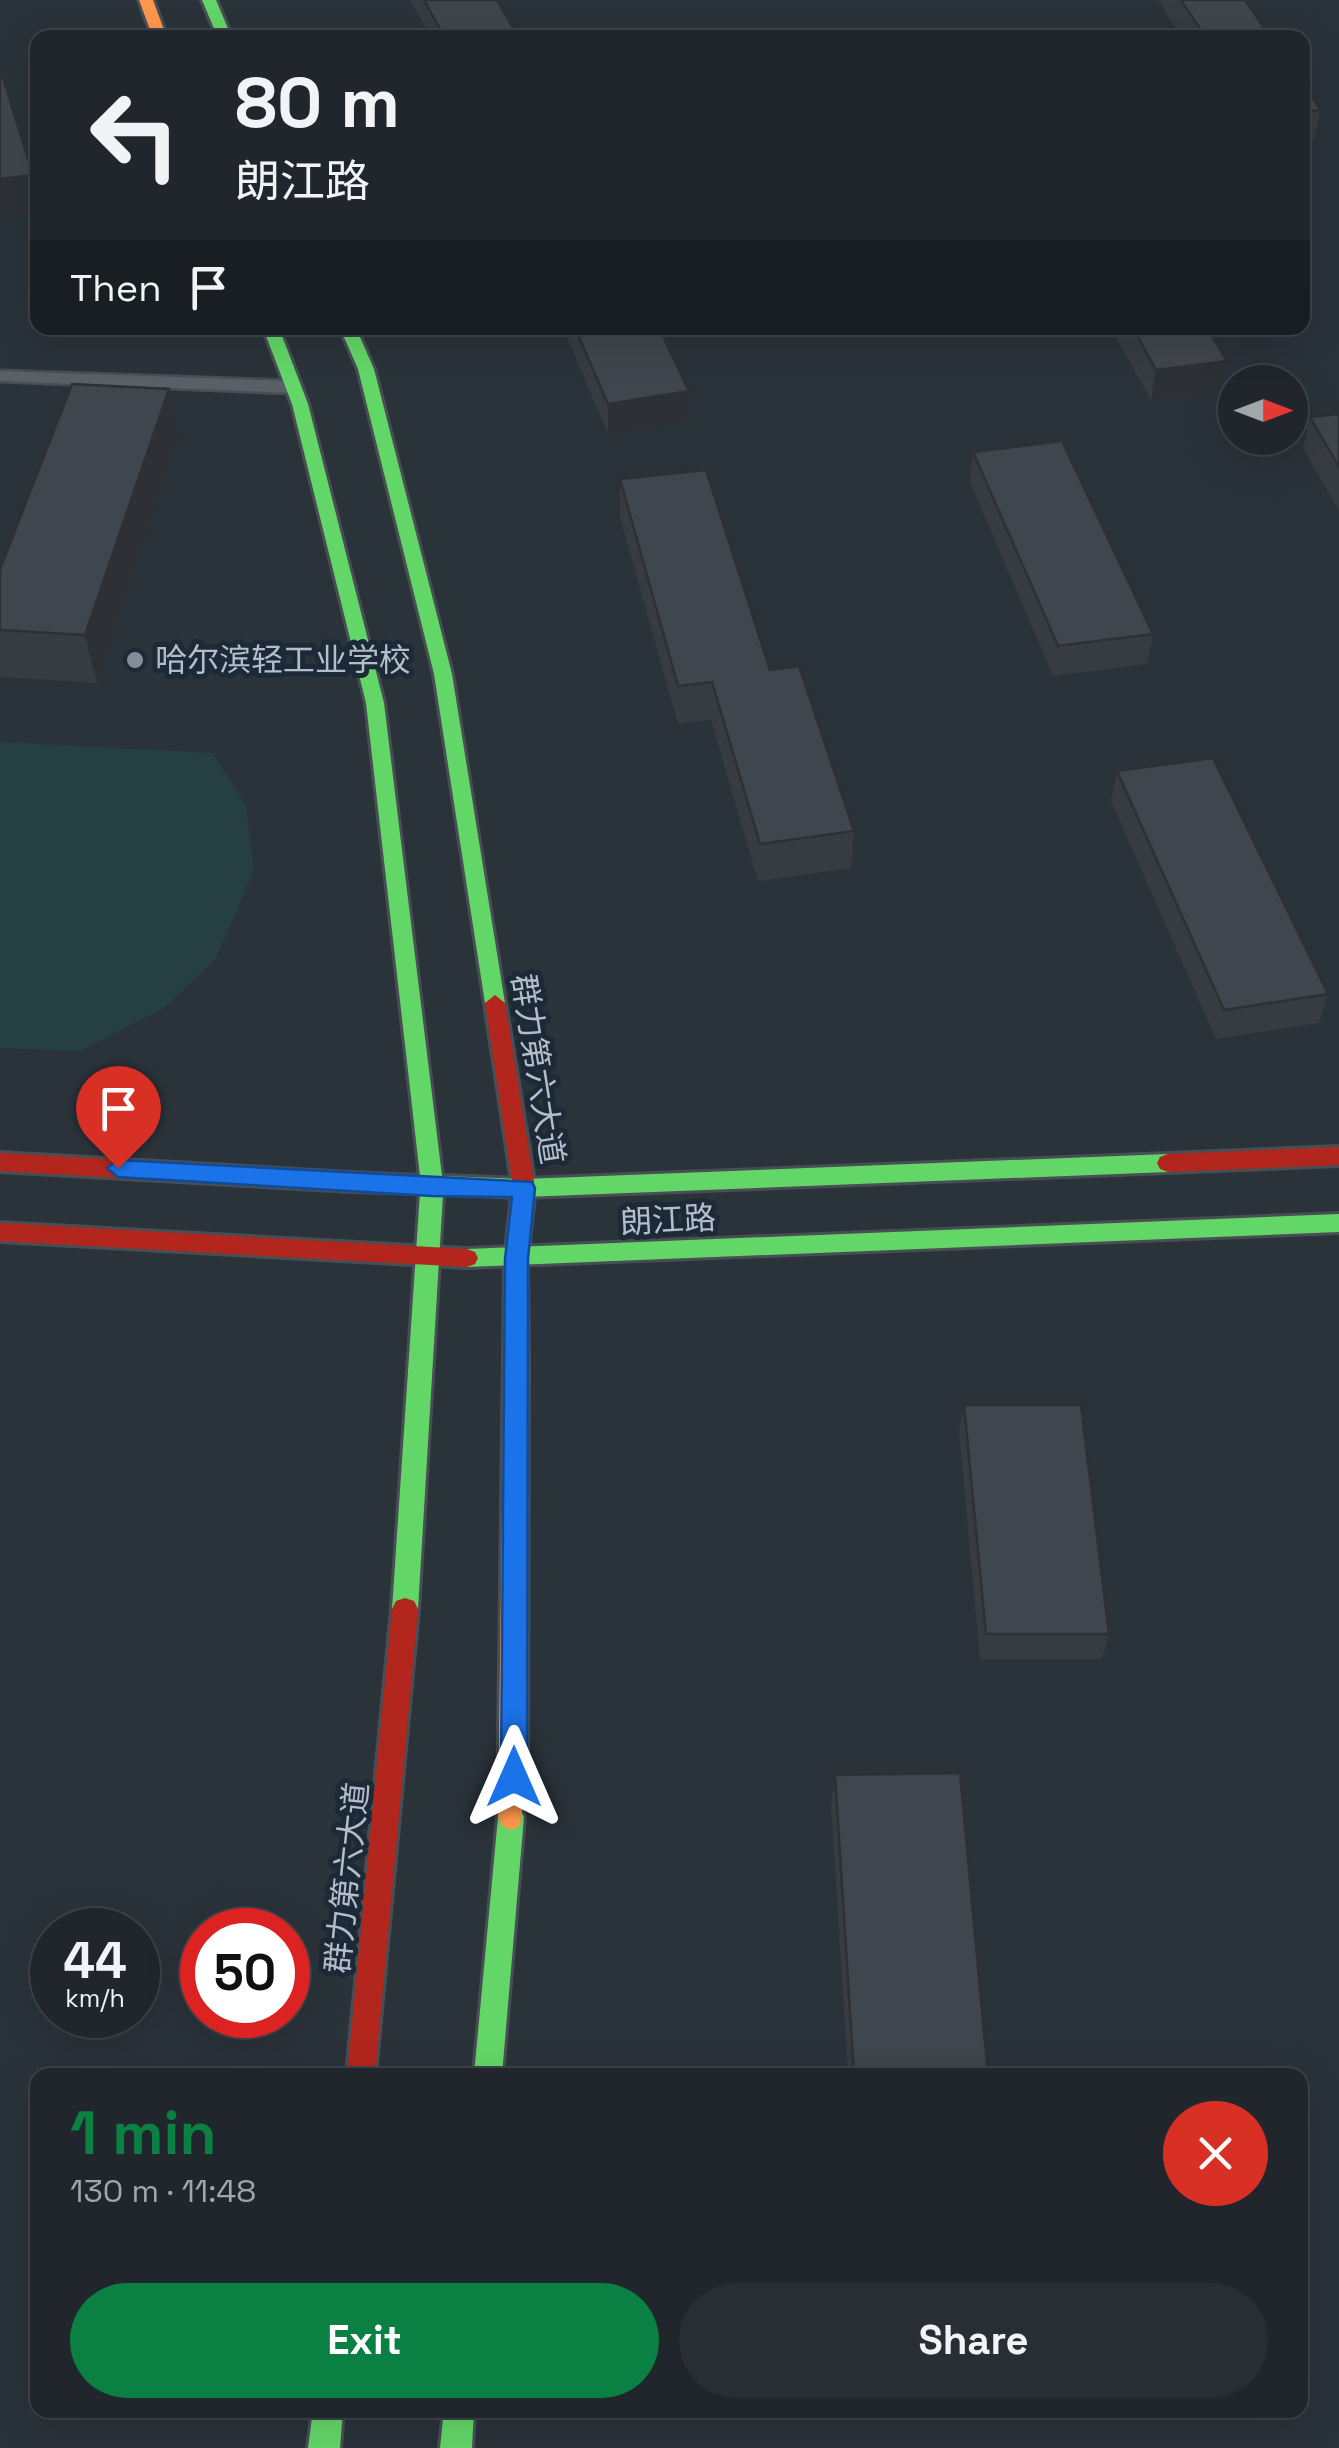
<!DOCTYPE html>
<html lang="en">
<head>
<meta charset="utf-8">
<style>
  body { margin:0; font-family:"Space Grotesk","Noto Sans SC",sans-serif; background:#282e34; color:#f1f3f6; height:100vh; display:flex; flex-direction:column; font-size:38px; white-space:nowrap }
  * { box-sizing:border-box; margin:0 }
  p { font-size:32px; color:#a2a5a9 }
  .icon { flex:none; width:55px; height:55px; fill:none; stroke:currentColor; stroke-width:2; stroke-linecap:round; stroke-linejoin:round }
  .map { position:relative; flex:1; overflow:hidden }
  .drawer { position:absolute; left:30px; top:2068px; width:1278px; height:350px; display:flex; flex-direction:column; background:#20262c; border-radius:20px; box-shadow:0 10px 40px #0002,0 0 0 2px #3d4348 }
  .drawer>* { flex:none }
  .hud { position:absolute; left:30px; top:30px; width:1280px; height:305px; border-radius:20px; box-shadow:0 10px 40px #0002,0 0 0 2px #3d4348; background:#20262c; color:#f1f3f6; overflow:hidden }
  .needle { width:65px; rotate:90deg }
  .tools { position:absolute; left:1218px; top:365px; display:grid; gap:20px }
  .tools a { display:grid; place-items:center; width:90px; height:90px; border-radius:50%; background:#20262c; box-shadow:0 10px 40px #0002,0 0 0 2px #3d4348; font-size:50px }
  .speed { position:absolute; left:30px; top:1908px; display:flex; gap:20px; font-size:50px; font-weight:700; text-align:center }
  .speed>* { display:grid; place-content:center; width:130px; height:130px; border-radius:50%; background:#20262c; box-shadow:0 10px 40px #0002,0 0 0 2px #3d4348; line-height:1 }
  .speed small { font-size:25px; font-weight:400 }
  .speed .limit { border:15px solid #d22; background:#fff; color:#111 }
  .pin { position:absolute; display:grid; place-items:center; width:85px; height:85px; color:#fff; margin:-102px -42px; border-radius:50% 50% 50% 0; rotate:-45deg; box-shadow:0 0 10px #0007 }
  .pin .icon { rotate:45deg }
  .me { position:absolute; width:110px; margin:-55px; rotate:0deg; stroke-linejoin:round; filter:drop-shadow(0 0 8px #0008) }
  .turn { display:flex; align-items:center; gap:35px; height:210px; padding:0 40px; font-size:45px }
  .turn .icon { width:130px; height:130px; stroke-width:2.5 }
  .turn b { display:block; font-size:70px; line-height:85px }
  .then { display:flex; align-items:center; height:95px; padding:0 40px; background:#0003; gap:20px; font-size:38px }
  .round { display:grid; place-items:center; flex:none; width:105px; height:105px; border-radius:52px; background:#282e34 }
  .head { display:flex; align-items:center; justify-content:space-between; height:170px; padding:0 40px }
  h1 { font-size:60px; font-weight:700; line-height:75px; color:#0b8043 }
  .button { display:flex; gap:20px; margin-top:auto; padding:20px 40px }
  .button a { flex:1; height:115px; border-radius:60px; background:#0b8043; color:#fff; font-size:40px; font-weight:700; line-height:115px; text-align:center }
  .button a+a { background:#282e34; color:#f1f3f6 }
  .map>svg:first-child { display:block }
  .green { fill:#263f41 }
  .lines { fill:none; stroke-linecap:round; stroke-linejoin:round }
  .lane-casing { stroke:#484e54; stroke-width:5 }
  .fast-casing { stroke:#484e54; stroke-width:6 }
  .slow-casing { stroke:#484e54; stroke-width:6 }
  .jam-casing { stroke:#484e54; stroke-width:6 }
  .lane { fill:#5a6068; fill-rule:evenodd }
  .fast { fill:#63d668; fill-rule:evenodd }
  .slow { fill:#ff974d; fill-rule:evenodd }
  .jam { fill:#b3261e; fill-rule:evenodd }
  .wall { fill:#373c42 }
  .shaded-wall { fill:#2d3136 }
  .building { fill:#40464d; stroke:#2d3136; stroke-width:2.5 }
  .route { fill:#1a73e8; stroke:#114b97; stroke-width:2.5 }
  .poi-dot { fill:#848d98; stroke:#1c2936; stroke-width:4 }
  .labels { text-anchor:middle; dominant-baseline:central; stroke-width:10; stroke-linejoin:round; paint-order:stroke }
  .poi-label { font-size:32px; fill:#b4becb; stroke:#1c2936; text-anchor:start }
  .street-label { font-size:32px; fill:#b4becb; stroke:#1c2936 }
</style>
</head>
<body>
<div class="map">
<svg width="1339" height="2448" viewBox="0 0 1339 2448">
  <rect width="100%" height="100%" fill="#2a323a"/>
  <path class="green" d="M0 742 213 753 246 805 254 871 216 959 164 1008 81 1051 0 1048Z"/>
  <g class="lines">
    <g class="lane-casing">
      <path id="lane" d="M0 371 293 381 302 387 293 393 0 381Z"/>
    </g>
    <g class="fast-casing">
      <path id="fast" d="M202 0H216L232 38H218Z
        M263 328H279L308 404 384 703 442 1176 524 1179 1168 1154 1176 1157 1179 1163 1176 1169 1168 1172 524 1197 443 1194 418 1609 414 1617 405 1620 396 1617 392 1609 420 1193 351 1191 343 1188 340 1182 343 1176 351 1173 420 1176 366 703 292 404Z
        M340 328H356L374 369 452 674 505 1003 495 1011 485 1003 434 674 358 369Z
        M1339 1214V1232L467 1267 459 1264 456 1258 459 1252 467 1249Z
        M511 1804 520 1808 524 1817 502 2075H474L498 1817 502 1808Z
        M313 2410H343L340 2448H308Z
        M444 2410H474L472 2448H440Z"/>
    </g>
    <g class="slow-casing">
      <path id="slow" d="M139 0H153L167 38H153Z
        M516 1346 524 1349 528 1356 527 1777 520 1826 511 1830 502 1826 498 1817 504 1356 508 1349Z"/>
    </g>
    <g class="jam-casing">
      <path id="jam" d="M495 995 505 1003 535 1188 527 1259 528 1356 524 1363 516 1366 508 1363 504 1356 505 1259 513 1188 485 1003Z
        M1339 1147V1165L1168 1172 1160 1169 1157 1163 1160 1157 1168 1154Z
        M0 1153 351 1173 359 1176 362 1182 359 1188 351 1191 0 1171Z
        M0 1223 467 1249 475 1252 478 1258 475 1264 467 1267 0 1241Z
        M405 1598 414 1601 418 1609 375 2075H347L392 1609 396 1601Z"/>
    </g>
    <use href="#lane" class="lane"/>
    <use href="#fast" class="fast"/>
    <use href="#slow" class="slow"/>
    <use href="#jam" class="jam"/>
  </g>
  <path class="wall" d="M410 0H497L519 38H431Z
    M1158 0H1245L1271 38H1182Z
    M1321 110 1314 140 1302 141V112Z
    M563 328H659L689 391 688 421 608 434Z
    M1111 328H1207L1227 361 1220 391 1151 400Z
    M1339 414V511L1303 448 1310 417Z
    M178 437 97 683 0 677V569Z
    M973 452 1153 634 1147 664 1053 676 970 482Z
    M620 479 770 670 854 831 851 868 758 881 711 720 678 724 620 517Z
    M1117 771 1328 994 1319 1023 1216 1039 1111 801Z
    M964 1405 1109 1634 1102 1659H980L959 1432Z
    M835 1775 988 2075H848L831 1803Z"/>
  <path class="shaded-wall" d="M33 175 38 194V212L0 217V179Z
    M1227 361 1220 391 1151 400 1156 370Z
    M169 389 178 437 97 683 85 635Z
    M689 391 688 421 608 434V404Z"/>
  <path class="building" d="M424 0H497L519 38H445Z
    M1181 0H1245L1271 38H1206Z
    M0 68 33 175 0 179Z
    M1302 83 1321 110 1302 112Z
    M575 328H659L689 391 608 404Z
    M1133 328H1207L1227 361 1156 370Z
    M72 384 169 389 85 635 0 630V569Z
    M1339 414V467L1310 417Z
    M1062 441 1153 634 1058 646 973 452Z
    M706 470 770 670 799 666 854 831 760 844 712 682 678 686 620 479Z
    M1213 758 1328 994 1224 1010 1117 771Z
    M964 1405H1081L1109 1634H986Z
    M960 1773 988 2075H854L835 1775Z"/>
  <path class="route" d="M118 1160 532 1182 535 1188 528 1259 527 1777 523 1786 514 1789 505 1786 501 1777 505 1259 512 1197 432 1196 118 1177 107 1168Z"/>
  <circle class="poi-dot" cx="135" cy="660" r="10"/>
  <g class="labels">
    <g class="poi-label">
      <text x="155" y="660">哈尔滨轻工业学校</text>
    </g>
    <g class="street-label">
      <text transform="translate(538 1069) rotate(81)">群力第六大道</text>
      <text transform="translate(668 1220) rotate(-3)">朗江路</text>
      <text transform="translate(347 1878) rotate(-84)">群力第六大道</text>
    </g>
  </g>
</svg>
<div class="tools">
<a><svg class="needle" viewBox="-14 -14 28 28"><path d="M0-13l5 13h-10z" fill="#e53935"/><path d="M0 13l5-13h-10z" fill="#a2a5a9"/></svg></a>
</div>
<div class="speed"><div>44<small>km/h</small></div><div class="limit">50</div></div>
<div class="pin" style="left:118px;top:1168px;background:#d93025"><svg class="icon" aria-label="arrive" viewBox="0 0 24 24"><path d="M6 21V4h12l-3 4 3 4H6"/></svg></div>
<svg class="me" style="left:514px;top:1777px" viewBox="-20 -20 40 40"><path d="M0-17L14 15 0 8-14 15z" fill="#1a73e8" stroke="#fff" stroke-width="4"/></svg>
<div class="hud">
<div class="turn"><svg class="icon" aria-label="left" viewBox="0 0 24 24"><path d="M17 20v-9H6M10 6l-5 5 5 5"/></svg><div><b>80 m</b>朗江路</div></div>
<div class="then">Then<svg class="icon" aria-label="arrive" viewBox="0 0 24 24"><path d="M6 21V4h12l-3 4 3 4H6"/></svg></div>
</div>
<section class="drawer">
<div class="head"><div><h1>1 min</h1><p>130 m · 11:48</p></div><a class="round" style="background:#d93025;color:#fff"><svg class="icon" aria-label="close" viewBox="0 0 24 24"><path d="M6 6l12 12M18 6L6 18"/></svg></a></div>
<div class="button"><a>Exit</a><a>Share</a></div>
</section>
</div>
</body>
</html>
